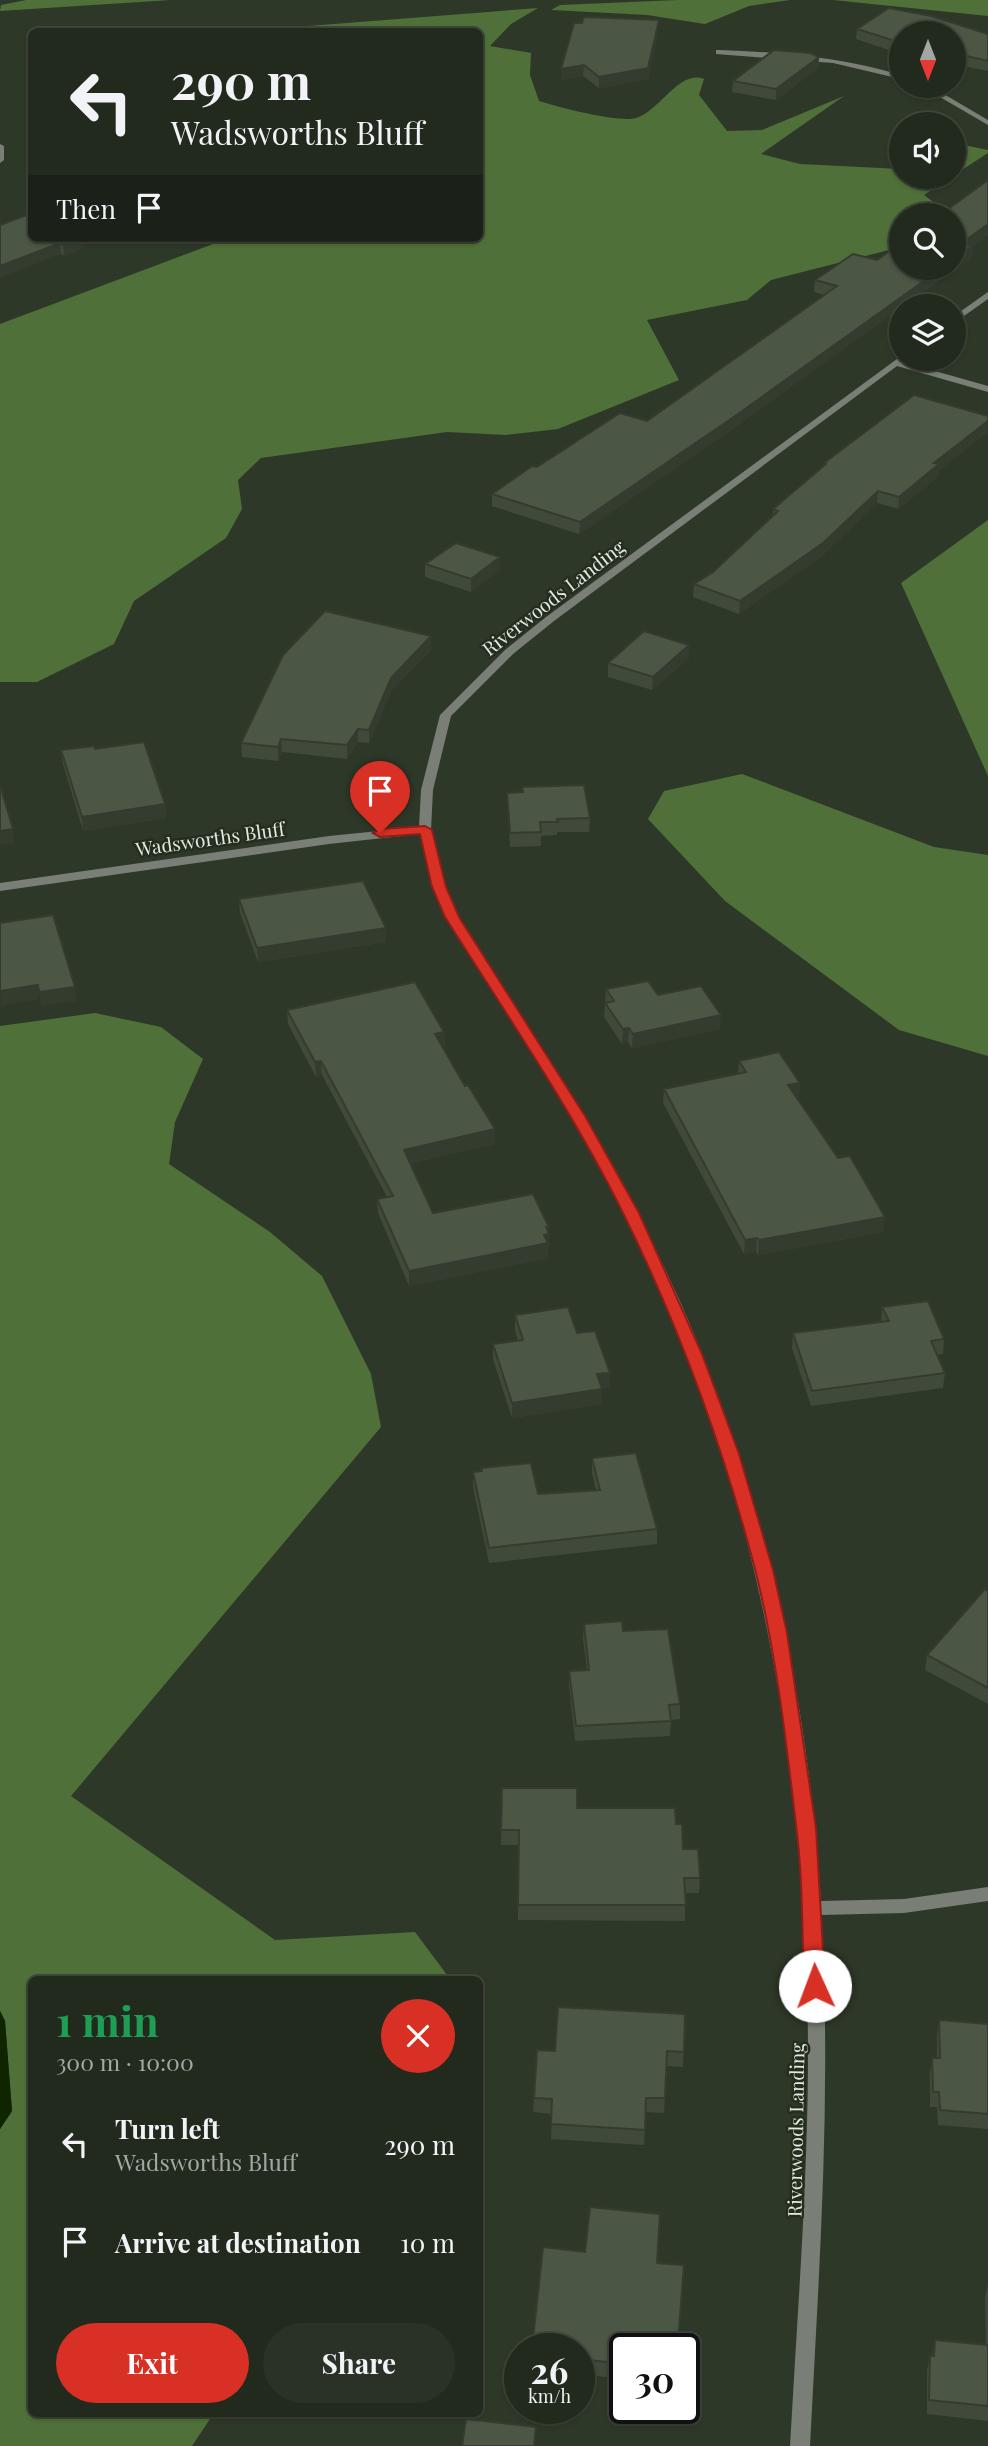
<!DOCTYPE html>
<html lang="en">
<head>
<meta charset="utf-8">
<style>
  body { margin:0; font-family:"Playfair Display",serif; background:#2a3227; color:#f1f3f6; height:100vh; display:flex; flex-direction:column; font-size:26px; white-space:nowrap }
  * { box-sizing:border-box; margin:0 }
  p { font-size:23px; color:#a2a7a4 }
  .icon { flex:none; width:38px; height:38px; fill:none; stroke:currentColor; stroke-width:2; stroke-linecap:round; stroke-linejoin:round }
  .map { position:relative; flex:1; overflow:hidden }
  .sheet { position:absolute; left:28px; top:1976px; width:455px; height:441px; display:flex; flex-direction:column; background:#222a1e; border-radius:10px; box-shadow:0 2px 5px #0004,0 0 0 2px #3f463c }
  .sheet>* { flex:none }
  .guide { position:absolute; left:28px; top:28px; width:455px; height:214px; border-radius:10px; box-shadow:0 2px 5px #0004,0 0 0 2px #3f463c; background:#222a1e; color:#f1f3f6; overflow:hidden }
  .needle { width:46px; rotate:180deg }
  .tools { position:absolute; left:889px; top:21px; display:grid; gap:14px }
  .tools a { display:grid; place-items:center; width:77px; height:77px; border-radius:50%; background:#222a1e; box-shadow:0 2px 5px #0004,0 0 0 2px #3f463c; font-size:35px }
  .speed { position:absolute; left:504px; top:2333px; display:flex; gap:14px; font-size:35px; font-weight:700; text-align:center }
  .speed>* { display:grid; place-content:center; width:91px; height:91px; border-radius:50%; background:#222a1e; box-shadow:0 2px 5px #0004,0 0 0 2px #3f463c; line-height:1 }
  .speed small { font-size:18px; font-weight:400 }
  .speed .limit { border:4px solid #111; border-radius:10px; background:#fff; color:#111 }
  .pin { position:absolute; display:grid; place-items:center; width:60px; height:60px; color:#fff; margin:-72px -30px; border-radius:50% 50% 50% 0; rotate:-45deg; box-shadow:0 0 7px #0007 }
  .pin .icon { rotate:45deg }
  .me { position:absolute; width:77px; margin:-38px; rotate:358deg; stroke-linejoin:round; filter:drop-shadow(0 0 5px #0008) }
  .turn { display:flex; align-items:center; gap:24px; height:147px; padding:0 28px; font-size:32px }
  .turn .icon { width:91px; height:91px; stroke-width:2.5 }
  .turn b { display:block; font-size:49px; line-height:60px }
  .then { display:flex; align-items:center; height:66px; padding:0 28px; background:#0003; gap:14px; font-size:26px }
  .round { display:grid; place-items:center; flex:none; width:74px; height:74px; border-radius:37px; background:#2a3227 }
  .headline { display:flex; align-items:center; justify-content:space-between; height:119px; padding:0 28px }
  h1 { font-size:42px; font-weight:700; line-height:52px; color:#1e9e55 }
  .button { display:flex; gap:14px; margin-top:auto; padding:14px 28px }
  .button a { flex:1; height:80px; border-radius:42px; background:#d93025; color:#fff; font-size:28px; font-weight:700; line-height:80px; text-align:center }
  .button a+a { background:#2a3227; color:#f1f3f6 }
  ul { padding:0; list-style:none }
  li { display:flex; align-items:center; gap:21px; height:98px; padding:0 28px }
  li div { flex:1 }
  li b { display:block; font-size:26px }
  li em { font-style:normal }
  .map>svg:first-child { display:block }
  .forest { fill:#4f7038 }
  .water { fill:#0f2500 }
  .lines { fill:none; stroke-linecap:round; stroke-linejoin:round }
  .street { fill:#797e76; fill-rule:evenodd }
  .wall { fill:#404a3b }
  .shaded-wall { fill:#343c30 }
  .building { fill:#4b5645; stroke:#343c30; stroke-width:2 }
  .route { fill:#d93025; stroke:#8d1f18; stroke-width:2 }
  .labels { text-anchor:middle; dominant-baseline:central; stroke-width:5; stroke-linejoin:round; paint-order:stroke }
  .street-label { font-size:19px; fill:#e3e9df; stroke:#242d1f }
</style>
</head>
<body>
<div class="map">
<svg width="988" height="2446" viewBox="0 0 988 2446">
  <rect width="100%" height="100%" fill="#2e3828"/>
  <path class="forest" d="M26 0H171L0 11 1 5Z
    M678 0H790L749 6 705 24 647 15 551 10 560 5Z
    M795 0H988V16L833 0Z
    M538 8 511 24 490 46 531 53 530 75 539 101C557 107 620 123 636 118 660 111 679 69 704 79L699 95 727 131 762 130 844 96 761 154 800 164 901 169V177H951L924 195 941 208 988 220 954 215H901V238L889 250 771 280 747 300 647 320 679 380 558 429 506 435 447 432 261 458 238 480 242 509 226 538 134 601 114 644 37 682H0V324L229 238H480V32L245 31Z
    M954 143 988 150V153L954 175Z
    M988 520V776L901 583Z
    M742 774 934 847 988 855V1056L899 1030 725 901 648 819 664 791Z
    M95 1013 161 1027 203 1059 175 1122 169 1164 270 1232 322 1276 371 1374 381 1427 71 1796 275 1940 415 1932 450 1979H32V2413H214L192 2446H0V2129L12 2111 5 2021 0 2011V1026Z"/>
  <path class="water" d="M0 2011 5 2021 12 2111 0 2129Z"/>
  <g class="lines">
    <path class="street" d="M719 50C781 52 841 57 901 75V79L833 63 716 54V50Z
      M921 86H930L988 120V125Z
      M0 144 4 146V160L0 163Z
      M988 292V299L954 323V316Z
      M901 356V359H906L903 362 988 386V392L897 366 554 621 513 654 451 716 433 790 431 830 445 887 458 917C532 1033 608 1147 666 1271 759 1467 807 1685 821 1901L904 1899 988 1887V1901L904 1913 821 1915C832 2092 819 2269 810 2446H790C797 2320 807 2193 808 2067 809 1795 766 1522 653 1273 596 1148 519 1033 446 917L433 887 420 834 329 844 0 891V883L329 836 419 827 421 790 440 715 505 650 546 617Z"/>
  </g>
  <path class="wall" d="M857 29 988 34V71L954 64V33H901V54L856 39Z
    M658 31 648 79 599 88 583 76 561 80V69Z
    M819 57 818 68 776 100 732 92 733 81Z
    M988 180V235L972 247 971 258 903 306H901L737 426 579 534 492 506V494L537 467 647 421 825 295 814 292 815 280 877 260Z
    M32 213 95 238 76 251 64 256 61 254Z
    M824 463 939 471 938 477 898 509 877 503 822 556 739 614 693 597 694 584 713 572 773 516V509L823 467Z
    M500 557V570L471 592 425 577V564Z
    M431 636V650L391 691 369 743 358 742 347 759 282 752 278 761 242 757 241 743Z
    M689 658 652 690 608 677V663Z
    M61 750 165 804 166 818 83 831 63 764Z
    M507 793 590 818 589 832H557V835L541 836V846L510 847Z
    M239 899 386 942 258 962 240 913Z
    M606 989 658 995 720 1029 632 1048 628 1042 622 1044 604 1017Z
    M287 1010 444 1032 445 1046H442L495 1144 410 1163 433 1213 549 1227 548 1258 409 1286 378 1213 377 1199 387 1197 322 1075 316 1077 288 1024Z
    M739 1061 800 1083 799 1097 797 1098 883 1232 758 1255 756 1252 744 1254 663 1103 664 1089 738 1074Z
    M882 1307 944 1339 943 1354 937 1355 945 1373 943 1388 811 1406 792 1348 793 1333 881 1322Z
    M515 1315 577 1333 610 1373V1387L602 1388V1404L512 1418 493 1359V1344L518 1341 515 1330Z
    M592 1458 657 1529V1544L489 1563 473 1487V1472L538 1494 596 1490 592 1473Z
    M988 1591V1704L925 1670 927 1655Z
    M584 1624 623 1631 680 1704V1719L671 1720 670 1736 575 1741 569 1686V1671L587 1670 583 1639Z
    M502 1788 577 1808 676 1824 683 1849 700 1878 699 1893H685V1921L518 1920V1845H501Z
    M685 2014 683 2067 667 2066 664 2113 646 2112 644 2145 551 2139 552 2114 533 2112 534 2098 555 2051Z
    M939 2020 988 2024V2129L938 2125 937 2107H930V2073L932 2058H937V2035Z
    M657 2263 684 2265 678 2348H625V2379L579 2374V2348Z
    M988 2284V2421L927 2414V2370L930 2356H932L935 2340 986 2345 985 2298Z"/>
  <path class="shaded-wall" d="M659 20 658 31 648 79 599 88V77Z
    M819 57 818 68 776 100V89Z
    M584 65 583 76 561 80V69Z
    M988 224V235L972 247 971 258 903 306H901V308L737 426 579 534 580 522 942 268H954V259L961 244Z
    M77 238H95L76 251 64 256 63 244Z
    M60 243 61 254 0 278V266Z
    M988 421V432L939 471 938 477 898 509 899 497 934 463Z
    M878 491 877 503 822 556 739 614 740 601Z
    M500 557V570L471 592V579Z
    M431 636V650L391 691 369 743V730L391 678Z
    M689 645V658L652 690 653 677Z
    M358 729V742L347 759V745Z
    M281 739 282 752 278 761V747Z
    M165 804 166 818 83 831 82 817Z
    M13 829 14 843 0 845V831Z
    M386 928V942L258 962 257 948Z
    M38 985 39 999 1 1006 0 991Z
    M75 987 76 1001 41 1006 39 992Z
    M721 1015 720 1029 632 1048 633 1034Z
    M629 1028 628 1042 622 1044 623 1029Z
    M444 1032 445 1046 435 1048V1034Z
    M321 1061 322 1075 316 1077 315 1062Z
    M800 1083 799 1097 787 1100 788 1085Z
    M495 1129V1144L404 1164V1150Z
    M885 1217 883 1232 758 1255 759 1240Z
    M546 1227H549L548 1258 409 1286V1271L544 1235Z
    M757 1238 756 1252 744 1254 745 1240Z
    M610 1373V1387L597 1389V1374Z
    M602 1389V1404L512 1418V1403Z"/>
  <path class="building" d="M889 8 931 16 988 34V61L954 53V33H901V43L857 29Z
    M584 17 659 20 648 68 599 77 584 65 561 69 574 23H582Z
    M774 50 810 53 819 57 776 89 733 81Z
    M988 180V224L961 244 972 246 954 259V215H940Z
    M32 213V238H77L63 244 60 243 0 266V225Z
    M901 243V268H942L738 414 580 522 492 494 532 466 537 467 620 413 647 421 837 286 815 280 853 254 877 260Z
    M914 395 988 416V421L934 463 939 464 899 497 878 491 823 543 740 601 694 584 713 572 778 511 773 509 826 464 824 463Z
    M456 543 500 557 471 579 425 564Z
    M325 611 431 636 391 678 369 730 358 729 347 745 281 739 278 747 241 743 283 655Z
    M644 631 689 645 653 677 608 663Z
    M144 742 165 804 82 817 61 750 94 746 95 749Z
    M0 785 13 829 0 831Z
    M584 785 590 818 557 819 558 822H540L541 832 510 833 507 793 523 792 522 787Z
    M363 881 386 928 257 948 239 899Z
    M53 915 75 987 39 992 38 985 0 991V923Z
    M648 981 658 995 701 986 721 1015 633 1034 629 1028 623 1029 605 1003 614 1001 606 989Z
    M415 982 444 1032 435 1034 465 1086 468 1085 495 1129 404 1150 433 1213 533 1194 549 1227H546L549 1234 544 1235 548 1243 409 1271 377 1199 393 1196 321 1061 315 1062 287 1010Z
    M779 1052 800 1083 788 1085 838 1158 850 1156 885 1217 759 1240 757 1238 745 1240 664 1089 746 1072 739 1061Z
    M928 1301 944 1339 931 1341 945 1373 812 1391 793 1333 889 1321 882 1307Z
    M568 1307 577 1333 595 1331 610 1373 597 1374 602 1389 512 1403 493 1344 523 1340 515 1315Z
    M636 1453 657 1529 489 1548 473 1472 482 1471 481 1468 531 1463 538 1494 600 1490 592 1458Z
    M985 1589 988 1591V1688L927 1655Z
    M622 1621 623 1631 668 1629 680 1704 669 1705 671 1721 576 1726 569 1671 589 1670 584 1624Z
    M502 1788H577V1808H675L676 1824H682L683 1849H698L700 1878H684L686 1905H518L519 1830H501Z
    M558 2007 685 2014 684 2052 667 2051 665 2098H646L645 2130 551 2124 552 2099 534 2098 537 2050 555 2051Z
    M939 2020 988 2024V2114L940 2110 939 2092H933L932 2058H940Z
    M590 2207 660 2214 657 2263 684 2265 678 2342 655 2340V2348H625V2364L579 2359V2348H532L543 2247 585 2252Z
    M935 2340 988 2345V2406L929 2400 930 2356H934Z
    M466 2419 536 2427 534 2446H462Z"/>
  <path class="route" d="M425 826 432 830 446 887 459 917 585 1116 639 1213 702 1354 739 1454 773 1570 787 1633 816 1828 825 1986 822 1992 815 1994 807 1992 804 1986C802 1932 803 1878 796 1825 786 1740 776 1652 755 1569 723 1447 679 1326 623 1213 572 1110 506 1014 445 917L432 887 420 834 380 837 373 833 380 829Z"/>
  <g class="labels">
    <g class="street-label">
      <text transform="translate(553 597) rotate(-38)">Riverwoods Landing</text>
      <text transform="translate(210 838) rotate(-8)">Wadsworths Bluff</text>
      <text transform="translate(795 2130) rotate(-89)">Riverwoods Landing</text>
    </g>
  </g>
</svg>
<div class="tools">
<a><svg class="needle" viewBox="-14 -14 28 28"><path d="M0-13l5 13h-10z" fill="#e53935"/><path d="M0 13l5-13h-10z" fill="#a2a7a4"/></svg></a>
<a><svg class="icon" aria-label="sound" viewBox="0 0 24 24"><path d="M4 9h4l5-4v14l-5-4H4zM17 9q2 3 0 6"/></svg></a>
<a><svg class="icon" aria-label="search" viewBox="0 0 24 24"><circle cx="10" cy="10" r="6"/><path d="M15 15l6 6"/></svg></a>
<a><svg class="icon" aria-label="layers" viewBox="0 0 24 24"><path d="M12 4l9 5-9 5-9-5zM3 14l9 5 9-5"/></svg></a>
</div>
<div class="speed"><div>26<small>km/h</small></div><div class="limit">30</div></div>
<div class="pin" style="left:380px;top:833px;background:#d93025"><svg class="icon" aria-label="arrive" viewBox="0 0 24 24"><path d="M6 21V4h12l-3 4 3 4H6"/></svg></div>
<svg class="me" style="left:815px;top:1986px" viewBox="-20 -20 40 40"><circle r="19" fill="#fff"/><path d="M0-13L10 11 0 6-10 11z" fill="#d93025"/></svg>
<div class="guide">
<div class="turn"><svg class="icon" aria-label="left" viewBox="0 0 24 24"><path d="M17 20v-9H6M10 6l-5 5 5 5"/></svg><div><b>290 m</b>Wadsworths Bluff</div></div>
<div class="then">Then<svg class="icon" aria-label="arrive" viewBox="0 0 24 24"><path d="M6 21V4h12l-3 4 3 4H6"/></svg></div>
</div>
<section class="sheet">
<div class="headline"><div><h1>1 min</h1><p>300 m · 10:00</p></div><a class="round" style="background:#d93025;color:#fff"><svg class="icon" aria-label="close" viewBox="0 0 24 24"><path d="M6 6l12 12M18 6L6 18"/></svg></a></div>
<ul>
<li><svg class="icon" aria-label="left" viewBox="0 0 24 24"><path d="M17 20v-9H6M10 6l-5 5 5 5"/></svg><div><b>Turn left</b><p>Wadsworths Bluff</p></div><em>290 m</em></li>
<li><svg class="icon" aria-label="arrive" viewBox="0 0 24 24"><path d="M6 21V4h12l-3 4 3 4H6"/></svg><div><b>Arrive at destination</b></div><em>10 m</em></li>
</ul>
<div class="button"><a>Exit</a><a>Share</a></div>
</section>
</div>
</body>
</html>
